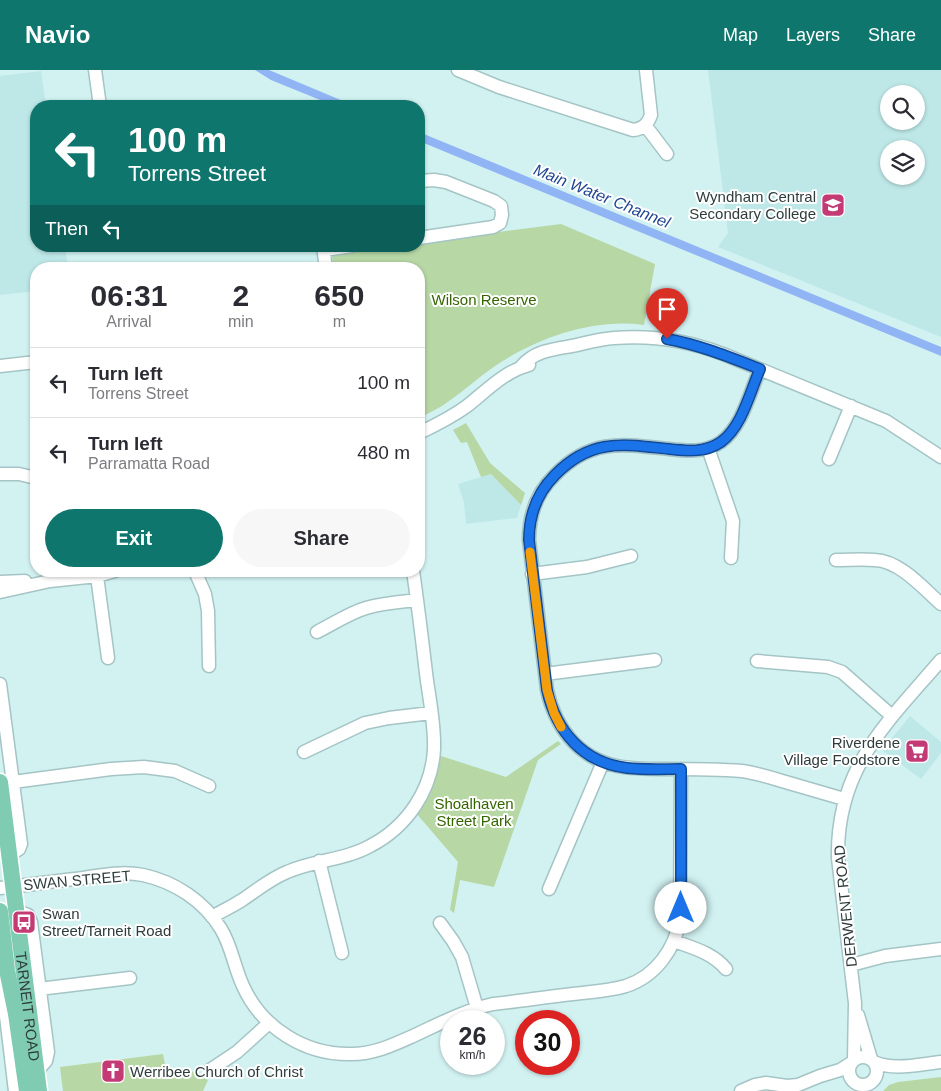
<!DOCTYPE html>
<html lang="en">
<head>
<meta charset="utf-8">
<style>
  body { margin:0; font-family:Arial,sans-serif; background:#f7f7f7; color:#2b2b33; height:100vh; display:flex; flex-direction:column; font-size:19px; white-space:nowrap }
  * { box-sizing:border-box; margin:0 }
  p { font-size:16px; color:#7c7c81 }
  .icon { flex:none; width:28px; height:28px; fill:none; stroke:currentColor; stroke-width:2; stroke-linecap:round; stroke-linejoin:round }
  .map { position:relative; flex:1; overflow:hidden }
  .sheet { position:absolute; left:30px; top:192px; width:395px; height:315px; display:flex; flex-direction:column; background:#fff; border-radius:20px; box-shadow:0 1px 4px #0004 }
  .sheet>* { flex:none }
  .guide { position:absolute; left:30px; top:30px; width:395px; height:152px; border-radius:20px; box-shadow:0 1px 4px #0004; background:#0f766e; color:#fff; overflow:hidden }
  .fabs { position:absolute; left:880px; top:15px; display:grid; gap:10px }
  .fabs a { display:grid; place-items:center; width:45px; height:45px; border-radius:50%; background:#fff; box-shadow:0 1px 4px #0004; font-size:25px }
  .speed { position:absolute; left:440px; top:940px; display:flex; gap:10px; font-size:25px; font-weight:700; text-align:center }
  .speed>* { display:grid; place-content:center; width:65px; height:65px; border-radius:50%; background:#fff; box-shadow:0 1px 4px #0004; line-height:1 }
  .speed small { font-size:12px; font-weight:400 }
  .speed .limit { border:8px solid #d22; background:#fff; color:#111 }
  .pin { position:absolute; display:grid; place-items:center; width:42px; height:42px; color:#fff; margin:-51px -21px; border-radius:50% 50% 50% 0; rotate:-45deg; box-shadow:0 0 5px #0007 }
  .pin .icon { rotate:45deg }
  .me { position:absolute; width:55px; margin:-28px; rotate:0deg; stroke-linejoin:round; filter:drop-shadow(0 0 4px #0008) }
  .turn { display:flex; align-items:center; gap:18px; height:105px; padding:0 15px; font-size:22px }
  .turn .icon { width:65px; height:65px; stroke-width:2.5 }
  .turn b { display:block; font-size:35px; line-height:42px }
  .then { display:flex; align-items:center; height:48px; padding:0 15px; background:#0003; gap:10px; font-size:19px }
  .eta { display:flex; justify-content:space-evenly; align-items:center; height:85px; text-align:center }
  .eta b { font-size:30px; font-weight:600; line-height:35px }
  .action { display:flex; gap:10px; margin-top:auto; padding:10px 15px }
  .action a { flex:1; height:58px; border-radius:30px; background:#0f766e; color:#fff; font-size:20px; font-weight:600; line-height:58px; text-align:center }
  .action a+a { background:#f7f7f7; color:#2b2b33 }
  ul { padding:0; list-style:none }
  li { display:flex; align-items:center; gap:15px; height:70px; padding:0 15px; border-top:1px solid #e1e1e2 }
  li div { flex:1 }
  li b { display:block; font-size:19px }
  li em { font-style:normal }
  header { display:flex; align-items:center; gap:30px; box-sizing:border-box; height:70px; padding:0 25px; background:#0f766e; color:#fff }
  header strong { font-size:24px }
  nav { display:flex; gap:28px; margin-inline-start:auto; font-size:18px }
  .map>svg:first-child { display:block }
  .built { fill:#bee8e8; fill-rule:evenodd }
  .green { fill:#b7d7a5 }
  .water { fill:#90b4f4 }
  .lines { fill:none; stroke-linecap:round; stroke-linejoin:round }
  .minor-casing { stroke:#a5c4c5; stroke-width:15 }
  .major-casing { stroke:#fff; stroke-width:19 }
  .minor { stroke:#fff; stroke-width:12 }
  .major { stroke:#80ccb3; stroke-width:16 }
  .route-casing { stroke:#114b97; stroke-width:12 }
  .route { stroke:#1a73e8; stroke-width:9 }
  .slow { stroke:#f59e0b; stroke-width:9 }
  .labels { text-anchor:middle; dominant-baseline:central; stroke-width:4; stroke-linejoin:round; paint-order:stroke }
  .poi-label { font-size:15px; fill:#2f3c3c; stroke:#fff; text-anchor:end }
  .park-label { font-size:15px; fill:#356500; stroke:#fff }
  .street-label { font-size:15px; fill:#2f3c3c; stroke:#fff }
  .water-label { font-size:16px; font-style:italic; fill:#214791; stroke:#fff }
</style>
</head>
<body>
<header>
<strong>Navio</strong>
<nav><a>Map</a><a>Layers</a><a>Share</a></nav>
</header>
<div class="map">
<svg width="941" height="1021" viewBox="0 0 941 1021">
  <rect width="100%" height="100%" fill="#d2f2f2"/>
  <path class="built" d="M708 0H941V267L718 177 728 163ZM889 24H916V51H889ZM889 79H916V106H889Z
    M41 1 46 36H36V176H65L68 199H36V221L0 225V6Z
    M491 404 521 435 517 448 466 454 464 433 458 414Z
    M910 646 941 672V683L921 709 882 680Z"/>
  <path class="green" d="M561 154 655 194 644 255C593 248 537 268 495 296 479 307 465 320 449 331 440 338 429 343 419 348V199H333L332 183 387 176H419V172Z
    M466 353 490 393 525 423 521 435 491 404 481 407 467 372 461 373 453 360Z
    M558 671 561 674 538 690 494 817 460 810 454 843 450 840 458 792 416 743 438 685 506 707Z
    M163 984 167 1005 196 1001 202 1007 208 1010 203 1021H63L60 997Z
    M941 1007V1021H883L889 1015 898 1012Z"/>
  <path class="water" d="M255 0H269L355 36H335L271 10Z
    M419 62 941 277V286L419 71Z"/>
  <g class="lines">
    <g class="minor-casing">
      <path id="minor" d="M95 0 100 36
        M458 0 499 17 633 60C643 59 648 54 651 45L646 0
        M645 55 667 84
        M419 111 434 110 446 112 494 131 501 136 502 145 500 153 493 157 419 168
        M323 176 326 199
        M324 180 352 176
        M0 296 36 292
        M521 297C534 281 553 279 572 276 586 273 600 269 614 268 651 265 689 271 723 284L886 351 941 387
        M760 299C750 322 742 357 721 372 705 383 687 381 669 379 623 374 591 368 555 405 537 422 529 445 529 470L547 620C555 657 578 688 617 696 632 699 647 699 662 699 689 699 716 699 742 701 756 703 769 707 782 711 803 717 824 723 844 729
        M419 363C436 355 452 347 467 336 486 321 505 301 529 295
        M708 378 733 451 731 488
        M829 389 851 336
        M0 404H19L36 408
        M836 490C849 490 862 489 875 490 900 491 923 518 941 534
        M195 501 205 524 208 541 209 596
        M532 504 587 497 631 486
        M97 506 108 588
        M0 512 25 511
        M0 522 50 511 97 506 115 501
        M317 562C333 554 349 543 366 538 383 533 400 532 417 530
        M757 591 828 597 842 602 892 646
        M545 604 655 590
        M0 614 21 774 19 779 9 785
        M304 682 365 653 389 648 431 643
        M13 712 111 699 144 697 175 701 209 716
        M319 791 342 883
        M0 818C28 815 55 811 83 808 102 805 123 801 143 805 175 812 204 831 221 859 232 877 234 897 243 916 262 958 305 985 351 984 374 984 393 975 413 966 439 954 465 940 493 934 520 931 546 927 573 924 590 922 609 921 626 916 656 906 675 879 680 849L681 699
        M549 819 603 692
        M10 846C16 842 22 842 28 845L31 852 48 982 46 991 37 1001
        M212 847C222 841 233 836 242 830 257 820 270 809 287 802 314 790 345 790 370 776 407 757 432 720 434 679 435 654 429 628 426 603 422 569 418 535 413 501
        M440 853 453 871 462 887 477 938
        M674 871C693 878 713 883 726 899
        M851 895 885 886 941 879
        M0 919 6 946 15 1021
        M39 919 130 908
        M858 945 871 989
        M849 1001a14 14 0 1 1 28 0a14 14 0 1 1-28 0Z
        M854 990 855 933 838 788C836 698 887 653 941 590
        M874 992C894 1001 920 994 941 992
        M210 1000 237 982 269 953
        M741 1021 755 1015 766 1013 787 1016 798 1015 820 1006 840 1000 851 993"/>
    </g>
    <g class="major-casing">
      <g id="major">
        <path id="s1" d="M0 712 39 1021"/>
        <path d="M0 841 7 900 16 944 27 1021"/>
      </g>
    </g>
    <use href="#minor" class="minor"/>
    <use href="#major" class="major"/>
  </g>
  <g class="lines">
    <g class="route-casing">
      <path id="route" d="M667 269C700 275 729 287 760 299 750 322 742 357 721 372 705 383 687 381 669 379 623 374 591 368 555 405 537 423 529 445 529 470L547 620C556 661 583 693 627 698 645 700 663 699 681 699V838"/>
    </g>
    <use href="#route" class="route"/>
    <path class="slow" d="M530 482 547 620 554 643 561 657"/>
  </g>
  <defs>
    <g id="school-square" transform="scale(1.25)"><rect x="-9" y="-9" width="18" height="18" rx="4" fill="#c33a75" stroke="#fff"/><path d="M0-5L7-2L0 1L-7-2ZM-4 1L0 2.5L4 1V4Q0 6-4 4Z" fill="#fff"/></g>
    <g id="supermarket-square" transform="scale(1.25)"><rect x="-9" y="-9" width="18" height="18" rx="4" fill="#c33a75" stroke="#fff"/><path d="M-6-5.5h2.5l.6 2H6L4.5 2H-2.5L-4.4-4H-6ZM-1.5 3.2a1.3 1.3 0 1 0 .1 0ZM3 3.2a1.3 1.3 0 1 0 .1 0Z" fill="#fff"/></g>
    <g id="bus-square" transform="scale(1.25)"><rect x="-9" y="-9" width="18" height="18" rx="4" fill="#c33a75" stroke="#fff"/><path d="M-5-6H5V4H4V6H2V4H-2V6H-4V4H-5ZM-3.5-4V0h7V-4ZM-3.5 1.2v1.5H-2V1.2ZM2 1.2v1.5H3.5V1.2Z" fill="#fff"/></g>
    <g id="church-square" transform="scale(1.25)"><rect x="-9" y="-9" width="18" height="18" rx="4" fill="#c33a75" stroke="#fff"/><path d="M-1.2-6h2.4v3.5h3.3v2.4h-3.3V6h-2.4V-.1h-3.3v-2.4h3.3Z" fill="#fff"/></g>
  </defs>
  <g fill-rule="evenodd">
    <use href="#school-square" x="833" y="135"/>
    <use href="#supermarket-square" x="917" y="681"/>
    <use href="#bus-square" x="24" y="852"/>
    <use href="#church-square" x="113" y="1001"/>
  </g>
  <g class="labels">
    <g class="poi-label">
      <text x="816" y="126">Wyndham Central<tspan x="816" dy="17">Secondary College</tspan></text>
      <text x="900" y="672">Riverdene<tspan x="900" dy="17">Village Foodstore</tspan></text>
      <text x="42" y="843" text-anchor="start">Swan<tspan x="42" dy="17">Street/Tarneit Road</tspan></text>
      <text x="130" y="1001" text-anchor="start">Werribee Church of Christ</text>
    </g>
    <g class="park-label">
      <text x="484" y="229">Wilson Reserve</text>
      <text x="474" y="733">Shoalhaven<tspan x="474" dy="17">Street Park</tspan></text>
    </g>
    <g class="street-label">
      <text transform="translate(77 810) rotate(-5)">SWAN STREET</text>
      <text transform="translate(845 836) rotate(-96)">DERWENT ROAD</text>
      <text stroke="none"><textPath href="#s1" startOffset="226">TARNEIT ROAD</textPath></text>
    </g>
    <g class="water-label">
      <text transform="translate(602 126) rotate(22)">Main Water Channel</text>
    </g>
  </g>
</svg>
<div class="fabs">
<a><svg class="icon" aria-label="search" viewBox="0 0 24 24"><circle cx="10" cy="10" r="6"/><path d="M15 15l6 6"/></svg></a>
<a><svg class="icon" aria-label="layers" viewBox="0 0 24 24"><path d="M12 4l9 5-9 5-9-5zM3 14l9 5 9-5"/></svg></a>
</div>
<div class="speed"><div>26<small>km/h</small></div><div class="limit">30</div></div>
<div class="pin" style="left:667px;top:269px;background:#d93025"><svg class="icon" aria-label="arrive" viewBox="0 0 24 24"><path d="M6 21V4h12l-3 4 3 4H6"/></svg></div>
<svg class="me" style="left:681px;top:838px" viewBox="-20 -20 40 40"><circle r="19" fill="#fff"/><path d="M0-13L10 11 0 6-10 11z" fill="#1a73e8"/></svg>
<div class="guide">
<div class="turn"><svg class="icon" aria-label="left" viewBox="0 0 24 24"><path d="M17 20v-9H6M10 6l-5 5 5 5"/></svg><div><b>100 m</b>Torrens Street</div></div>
<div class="then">Then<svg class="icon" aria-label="left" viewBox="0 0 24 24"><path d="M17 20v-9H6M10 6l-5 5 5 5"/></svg></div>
</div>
<section class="sheet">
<div class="eta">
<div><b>06:31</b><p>Arrival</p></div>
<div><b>2</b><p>min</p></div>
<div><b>650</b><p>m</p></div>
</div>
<ul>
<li><svg class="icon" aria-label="left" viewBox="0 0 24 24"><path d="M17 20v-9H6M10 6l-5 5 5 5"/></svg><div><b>Turn left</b><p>Torrens Street</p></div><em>100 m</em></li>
<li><svg class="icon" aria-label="left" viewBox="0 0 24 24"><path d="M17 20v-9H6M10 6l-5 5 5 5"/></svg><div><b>Turn left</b><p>Parramatta Road</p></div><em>480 m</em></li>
</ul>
<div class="action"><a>Exit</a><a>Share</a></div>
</section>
</div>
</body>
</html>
